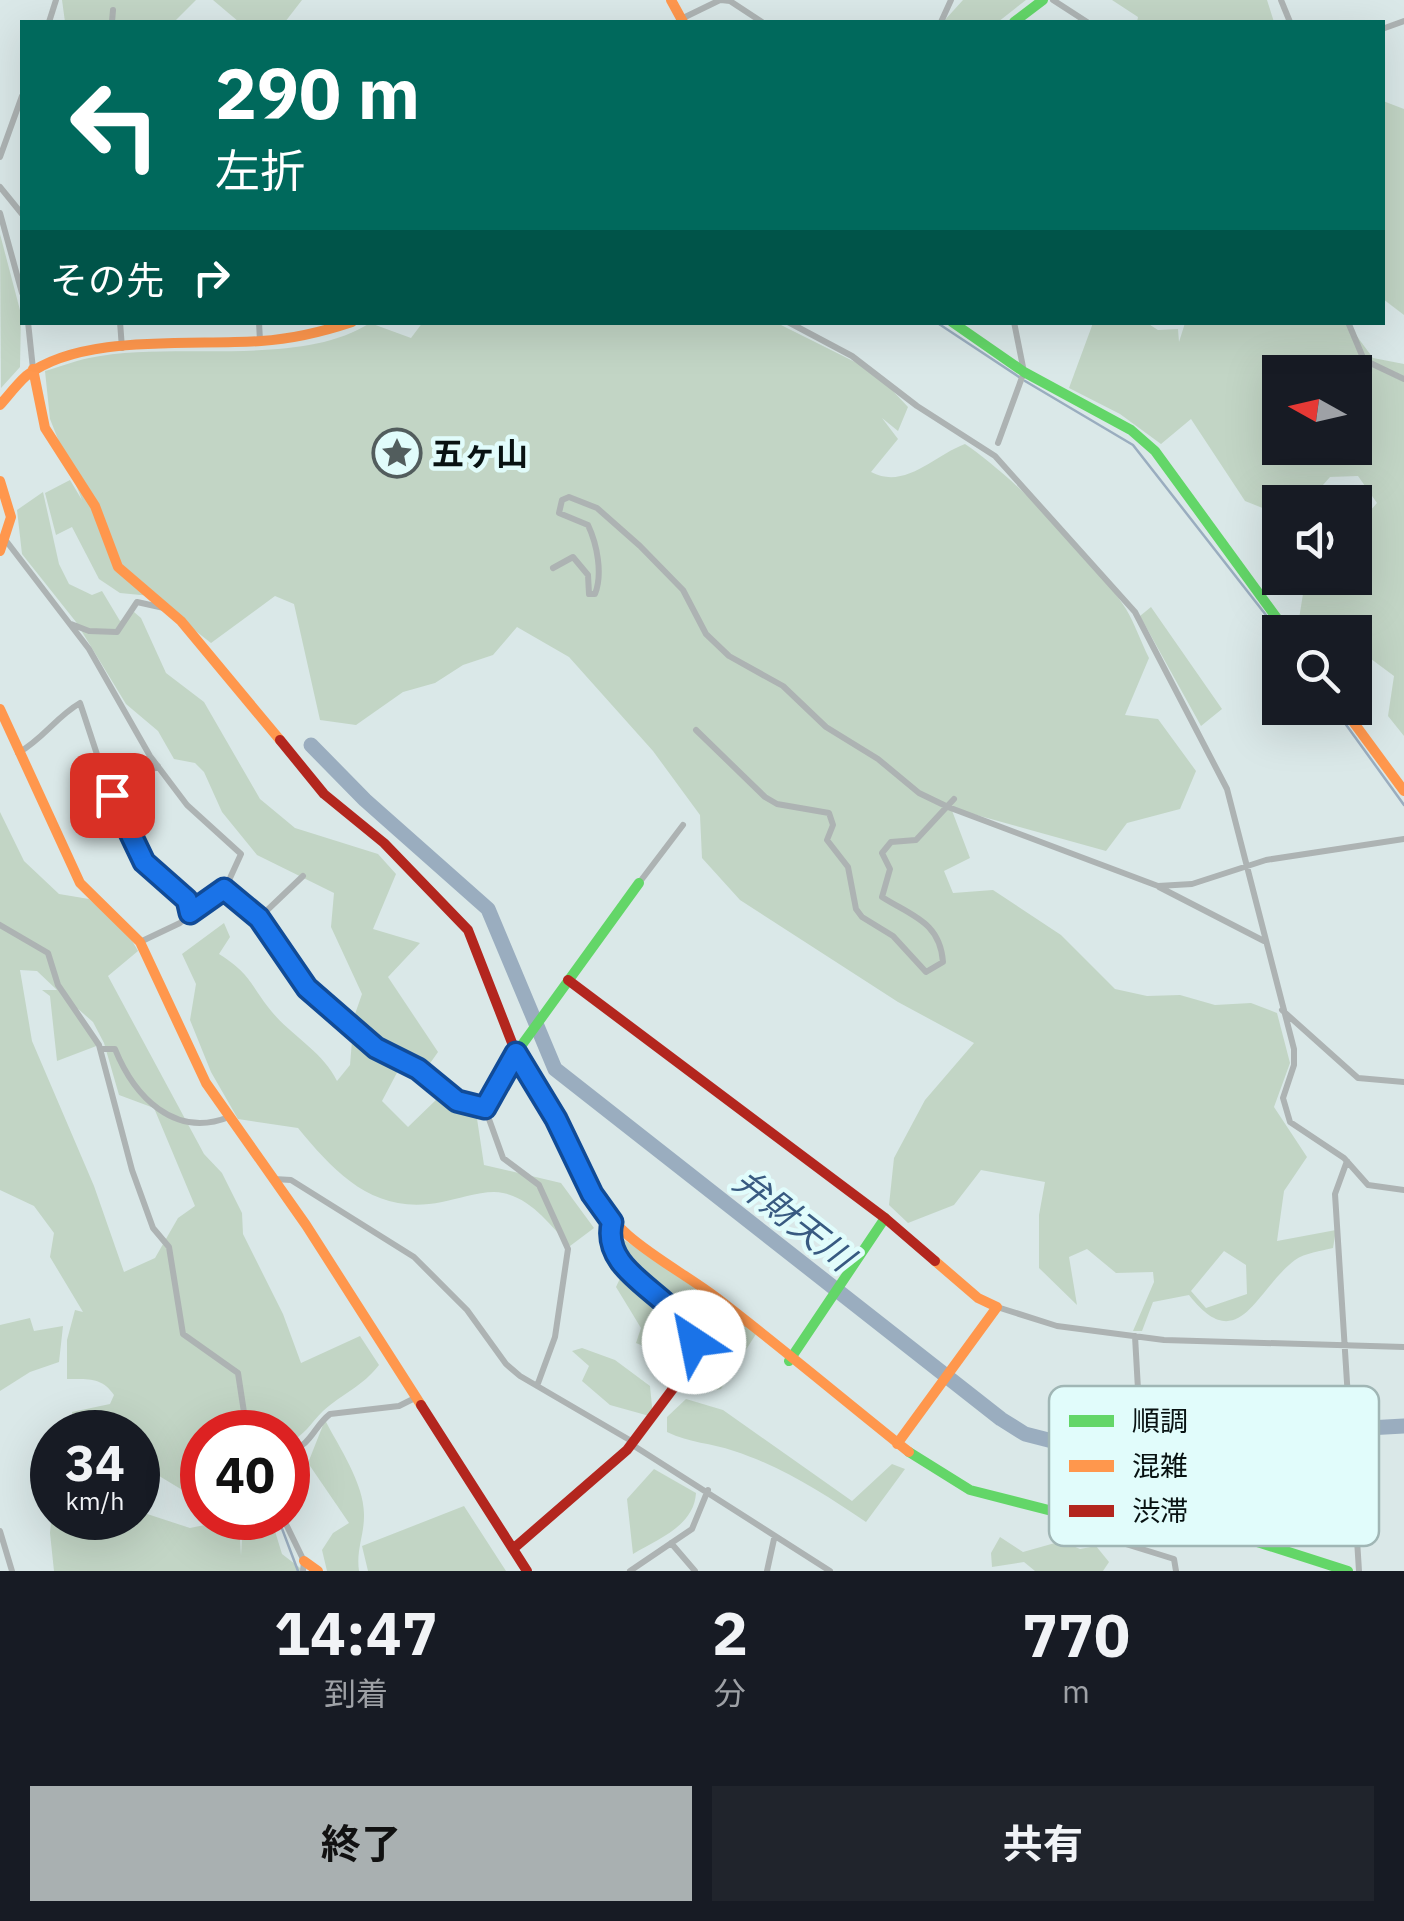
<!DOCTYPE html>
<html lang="ja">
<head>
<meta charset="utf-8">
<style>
  body { margin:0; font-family:"IBM Plex Sans","Noto Sans JP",sans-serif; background:#20242c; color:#f1f3f6; height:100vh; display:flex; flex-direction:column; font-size:38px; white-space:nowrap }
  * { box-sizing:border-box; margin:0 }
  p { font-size:32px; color:#9ea1a6 }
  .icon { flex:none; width:55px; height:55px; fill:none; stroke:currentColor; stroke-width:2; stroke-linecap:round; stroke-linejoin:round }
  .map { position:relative; height:1571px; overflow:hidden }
  .sheet { display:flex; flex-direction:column; background:#171b24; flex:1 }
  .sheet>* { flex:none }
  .hud { position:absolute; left:20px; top:20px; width:1365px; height:305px; border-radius:0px; box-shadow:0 10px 40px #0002; background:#00695c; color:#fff; overflow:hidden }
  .needle { width:65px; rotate:278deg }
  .fabs { position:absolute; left:1262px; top:355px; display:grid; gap:20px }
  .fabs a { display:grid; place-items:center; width:110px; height:110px; border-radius:0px; background:#171b24; box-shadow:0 10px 40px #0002; font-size:50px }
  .speed { position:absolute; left:30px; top:1410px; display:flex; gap:20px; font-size:50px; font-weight:700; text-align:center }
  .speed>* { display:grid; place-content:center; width:130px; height:130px; border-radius:50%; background:#171b24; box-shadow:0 10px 40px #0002; line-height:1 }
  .speed small { font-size:25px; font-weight:400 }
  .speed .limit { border:15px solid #d22; background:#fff; color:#111 }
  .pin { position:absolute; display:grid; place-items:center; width:85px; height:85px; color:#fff; margin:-42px; border-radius:20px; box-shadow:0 5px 15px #0006 }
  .me { position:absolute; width:110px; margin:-55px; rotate:326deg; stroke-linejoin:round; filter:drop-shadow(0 0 8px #0008) }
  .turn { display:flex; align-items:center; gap:35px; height:210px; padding:0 30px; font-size:45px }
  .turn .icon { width:130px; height:130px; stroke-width:2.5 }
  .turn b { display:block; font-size:70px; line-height:85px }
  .then { display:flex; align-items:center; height:95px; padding:0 30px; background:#0003; gap:20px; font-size:38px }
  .eta { display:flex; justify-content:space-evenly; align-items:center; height:170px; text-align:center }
  .eta b { font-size:60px; font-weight:700; line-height:70px }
  .primary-button { display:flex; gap:20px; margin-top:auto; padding:20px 30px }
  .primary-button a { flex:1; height:115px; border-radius:0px; background:#a9b0b1; color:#111; font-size:40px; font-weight:700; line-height:115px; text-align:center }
  .primary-button a+a { background:#20242c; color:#f1f3f6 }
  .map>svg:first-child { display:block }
  .green { fill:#c2d5c5; fill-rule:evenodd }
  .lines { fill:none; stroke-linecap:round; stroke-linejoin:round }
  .stream { stroke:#9aadbf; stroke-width:2.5 }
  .river { stroke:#9aadbf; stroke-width:15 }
  .street { stroke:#adb3b3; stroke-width:6 }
  .fast { stroke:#63d668; stroke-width:10 }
  .slow { stroke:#ff974d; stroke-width:10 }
  .jam { stroke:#b3261e; stroke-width:10 }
  .route-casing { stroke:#114b97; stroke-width:25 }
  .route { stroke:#1a73e8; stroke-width:18 }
  .labels { text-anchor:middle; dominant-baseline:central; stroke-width:9; stroke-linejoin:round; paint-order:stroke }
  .poi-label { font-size:32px; font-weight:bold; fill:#081212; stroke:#e1fcfb; text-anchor:start }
  .water-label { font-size:35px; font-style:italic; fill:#385a81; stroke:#e1fcfb }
  .key { fill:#e1fcfb; stroke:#a0b6b5; stroke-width:2.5 }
  .key-label { font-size:28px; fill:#081212 }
</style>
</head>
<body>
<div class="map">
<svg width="1404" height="1571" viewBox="0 0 1404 1571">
  <rect width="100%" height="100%" fill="#dae8e8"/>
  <path class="green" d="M62 0H196L174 22H65Z
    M213 0H302L285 22H239Z
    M963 0H1026L998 22H943Z
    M1112 0H1267L1274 22H1137L1138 17Z
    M1383 101 1404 109V315L1383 299Z
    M0 234 21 314 20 367 1 388Z
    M423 322H775L875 372 908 407 898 431 882 418 898 439 871 472C905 490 933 456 965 444 1013 476 1094 559 1126 609 1135 624 1141 642 1149 658L1125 715 1158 719 1196 771 1180 809 1127 823 1106 851 951 808 970 858 944 871 953 893 993 890 1061 935 1115 989 1147 996 1180 995 1215 1005 1251 1003 1277 1013 1290 1063 1274 1107 1307 1157 1284 1191 1277 1241 1336 1230 1333 1248C1321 1251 1305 1253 1295 1260 1256 1289 1239 1359 1189 1295L1153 1302 1142 1331H1133L1154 1282 1153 1272 1116 1273 1087 1249 1069 1257 1077 1305 1039 1268V1215L1045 1182 981 1170 954 1205 908 1223 889 1205 894 1158 925 1100 974 1043 898 1002 740 900 702 858 700 815 653 751 569 657 517 627 493 655 463 665 435 683 403 692 356 725 320 720 294 604 275 596 211 643 151 596 120 593 99 579 72 527 56 535 45 493 70 480 82 500 50 419 45 371C59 367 74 361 89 358 172 340 298 369 370 323L411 338ZM1224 1251 1246 1265 1247 1294 1206 1308 1191 1291Z
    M1093 323H1147L1158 330 1178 329 1179 342 1185 323H1347L1373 358 1404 364V736L1388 716 1394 676 1355 647V632H1319L1314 626 1298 625 1303 594 1309 595 1322 578H1355V528L1377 503 1358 476 1330 477 1308 502H1280V515L1245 501 1191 419 1161 444 1120 414 1069 388ZM1280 372H1355V448H1280Z
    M43 492 59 564 69 584 92 595 102 591 120 621 134 612 141 618 166 673 204 702 260 799 295 828 378 854 396 874 373 929 420 943 388 977 438 1052 426 1069 400 1067 382 1101 408 1127 438 1098 476 1112 484 1165 561 1183 594 1228 570 1246C551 1226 532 1199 503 1193 486 1189 459 1199 442 1202 375 1216 336 1174 298 1128L238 1119 211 1072 190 1020 196 984 182 954 224 923 230 937 219 954C252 975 250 985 272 1012 293 1037 323 1052 337 1081L350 1065 354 1017 362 994 331 927 334 893 257 855 222 812 204 772 195 763 174 759 158 731 126 704 76 622 22 554 17 510Z
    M1151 607 1222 709 1201 726 1140 616Z
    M0 812 24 861 59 894 89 899 127 932 138 951 108 976 204 1154 222 1173 242 1213 243 1234 283 1314 301 1363 360 1336 379 1365C363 1386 342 1394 323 1411 310 1424 305 1435 288 1443V1432H202V1471L184 1491 141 1465 138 1469V1432H72V1412L110 1404 114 1395C102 1377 88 1379 67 1379V1340L75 1310 83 1312 50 1257 54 1233 34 1206 0 1190ZM20 970 37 971 57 990H42L50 996 57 1061 99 1045 77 1008 93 1022 104 1043 119 1095 154 1108 195 1206 178 1218 155 1258 124 1272 94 1186 32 1041Z
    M610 1231 719 1300 756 1334 721 1389 694 1394 699 1340 678 1331 658 1352 636 1343 641 1328 616 1287 623 1272Z
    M30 1318 34 1331 63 1326 59 1362 30 1372 0 1391V1325Z
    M582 1348 615 1360 650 1386 653 1417 610 1405 582 1381 589 1366 572 1351Z
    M686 1399 723 1410 852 1501 892 1464 905 1469 866 1522C824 1494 783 1467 734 1451 711 1443 690 1443 667 1432V1417Z
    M325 1420C339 1447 365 1485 364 1516 364 1536 356 1550 359 1571H327L322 1550 333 1533 349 1523 308 1463Z
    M654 1469 696 1493C694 1526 658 1539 633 1554L627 1499Z
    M464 1506 506 1571H368L362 1546Z
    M52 1511V1518H90L109 1533 96 1518H138V1511L190 1528 239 1518 241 1556 243 1518H271L282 1554 304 1571H54L50 1533Z
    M1000 1537 1023 1552 1062 1541 1080 1549 1096 1546 1109 1562 1103 1571H1035L1024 1562 992 1567 991 1553Z"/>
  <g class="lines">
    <path class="stream" d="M936 322 1019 377
      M1025 381 1133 445 1280 633
      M1334 708 1404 805
      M278 1518 298 1571"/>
    <path class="river" d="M311 745 365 800 488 909 555 1069 1001 1419 1025 1434 1068 1445 1404 1426"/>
    <path class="street" d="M721 0 730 1 762 22
      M1053 0 1087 22
      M1281 0 1290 22
      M681 19 720 0
      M49 22 56 0
      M112 22 113 10
      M941 22 951 0
      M1382 29 1404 21
      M0 157 22 96
      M0 187 22 214
      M0 213 22 293
      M28 322 33 369
      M120 322 122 348
      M259 322 260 341
      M788 322 852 356 917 406 995 456 1135 612 1227 789 1294 1049V1065L1283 1098 1290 1122 1344 1158 1368 1185 1404 1190
      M1348 322 1364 360 1404 379
      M998 443 1024 372 1014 322
      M7 542 89 649 150 756 187 805 241 854 225 889 200 903 180 923 140 942
      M553 568 573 557 588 575 589 594H595C603 574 597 544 588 525L559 513 562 500 569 497 597 508 640 546 683 590 706 634 729 656 783 686 826 727 878 759 919 793 948 807 1158 886 1192 884 1266 860 1404 839
      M71 624 89 631 117 632 137 602 164 608
      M696 730 765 797 777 804 829 813 833 825 827 840 848 867 856 909 862 917 893 936 926 972 943 962C940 922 912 916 882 897L890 869 882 853 891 842 916 840 954 799
      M18 753C43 739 56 717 80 703 95 747 108 793 128 834 143 864 182 882 190 912
      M112 795 158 766
      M639 883 683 825
      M1159 887 1264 941
      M225 889 259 918 307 989 376 1048 418 1069 457 1101 485 1108
      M259 918 303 876
      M0 925 48 953 58 985 99 1045 132 1170 153 1228 169 1247 183 1334 238 1373 247 1432
      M1282 1010 1358 1078 1404 1082
      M100 1049H115C134 1096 174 1139 229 1117
      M516 1053 485 1108 503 1158 539 1185 568 1249 555 1337 537 1386
      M1347 1161 1335 1194 1359 1571
      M274 1179 291 1180 414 1257 467 1310 506 1364 520 1376 633 1442
      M997 1307 1057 1326 1164 1340 1404 1347
      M1135 1336 1146 1532
      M631 1444 830 1571
      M288 1451C312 1446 313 1427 330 1414L399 1406 413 1399
      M283 1518 304 1561 303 1571
      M1119 1528 1116 1541 1174 1559 1176 1571
      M0 1531 12 1571
      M671 1543 695 1571
      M630 1571 692 1529 708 1490
      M767 1571 774 1539"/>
    <path class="fast" d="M1014 22 1043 0
      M952 322 1024 372 1131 430 1155 451 1287 632
      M516 1053 639 883
      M789 1361 885 1218
      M909 1452 970 1490 1119 1528 1254 1541 1348 1571"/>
    <path class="slow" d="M671 0 683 22
      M33 369 45 428 95 506 118 567 181 621 280 740
      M0 405C8 396 17 384 26 376 81 333 194 346 261 341 293 339 322 332 352 322
      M0 481 11 517 0 551
      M1343 708 1404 791
      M0 709 80 883 140 942 206 1083 306 1225 421 1405
      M590 1188C616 1240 672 1264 717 1298 782 1348 845 1401 909 1452
      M897 1444 997 1307 978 1298 935 1261
      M304 1561 318 1571"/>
    <path class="jam" d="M280 740 324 794 384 843 468 930 516 1053 590 1188
      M568 980 885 1218 935 1261
      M421 1405 527 1571
      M513 1549 627 1450 693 1362 692 1339 683 1321 620 1261 612 1243V1222"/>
  </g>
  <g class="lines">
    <g class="route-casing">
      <path id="route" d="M112 795 144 862 187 900 190 913 224 889 259 918 307 988 376 1048 418 1069 457 1101 485 1108 516 1053 556 1119 592 1194 612 1222C599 1276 681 1295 694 1342"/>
    </g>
    <use href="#route" class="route"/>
  </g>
  <defs>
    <g id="sight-ring" transform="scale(2.5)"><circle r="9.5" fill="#e1fcfb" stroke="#525d5d" stroke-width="1.5"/><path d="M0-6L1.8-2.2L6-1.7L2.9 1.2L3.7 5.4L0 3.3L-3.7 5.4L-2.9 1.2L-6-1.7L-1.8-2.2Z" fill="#525d5d"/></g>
  </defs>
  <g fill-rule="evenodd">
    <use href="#sight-ring" x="397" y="453"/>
  </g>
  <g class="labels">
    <g class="poi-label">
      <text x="432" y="453">五ヶ山</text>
    </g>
    <g class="water-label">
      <text transform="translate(794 1219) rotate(38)">弁財天川</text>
    </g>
  </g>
  <rect x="1049" y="1386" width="330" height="160" rx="15" class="key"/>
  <rect x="1069" y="1415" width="45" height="12" fill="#63d668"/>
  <rect x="1069" y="1460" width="45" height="12" fill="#ff974d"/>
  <rect x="1069" y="1505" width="45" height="12" fill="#b3261e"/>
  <g class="key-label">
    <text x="1132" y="1431">順調</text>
    <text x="1132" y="1476">混雑</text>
    <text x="1132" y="1521">渋滞</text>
  </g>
</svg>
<div class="fabs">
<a><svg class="needle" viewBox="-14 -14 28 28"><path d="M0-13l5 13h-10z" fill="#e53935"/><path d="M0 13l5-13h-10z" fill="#9ea1a6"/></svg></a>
<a><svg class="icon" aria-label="sound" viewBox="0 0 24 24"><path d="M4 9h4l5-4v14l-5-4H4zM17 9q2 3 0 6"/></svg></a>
<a><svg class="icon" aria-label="search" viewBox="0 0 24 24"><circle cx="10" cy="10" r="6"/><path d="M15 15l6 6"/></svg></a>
</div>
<div class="speed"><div>34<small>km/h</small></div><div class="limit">40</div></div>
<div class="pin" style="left:112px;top:795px;background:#d93025"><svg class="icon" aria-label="arrive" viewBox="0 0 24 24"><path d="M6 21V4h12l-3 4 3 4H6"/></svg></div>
<svg class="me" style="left:694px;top:1342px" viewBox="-20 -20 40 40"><circle r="19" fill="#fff"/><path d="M0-13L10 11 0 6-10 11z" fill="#1a73e8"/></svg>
<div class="hud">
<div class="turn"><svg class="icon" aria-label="left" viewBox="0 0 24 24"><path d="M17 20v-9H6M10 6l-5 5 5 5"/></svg><div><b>290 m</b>左折</div></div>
<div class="then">その先<svg class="icon" aria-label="right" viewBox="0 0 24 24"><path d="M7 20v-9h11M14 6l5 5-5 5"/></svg></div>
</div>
</div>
<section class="sheet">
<div class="eta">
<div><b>14:47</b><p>到着</p></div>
<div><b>2</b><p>分</p></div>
<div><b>770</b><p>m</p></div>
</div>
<div class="primary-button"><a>終了</a><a>共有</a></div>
</section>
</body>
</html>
